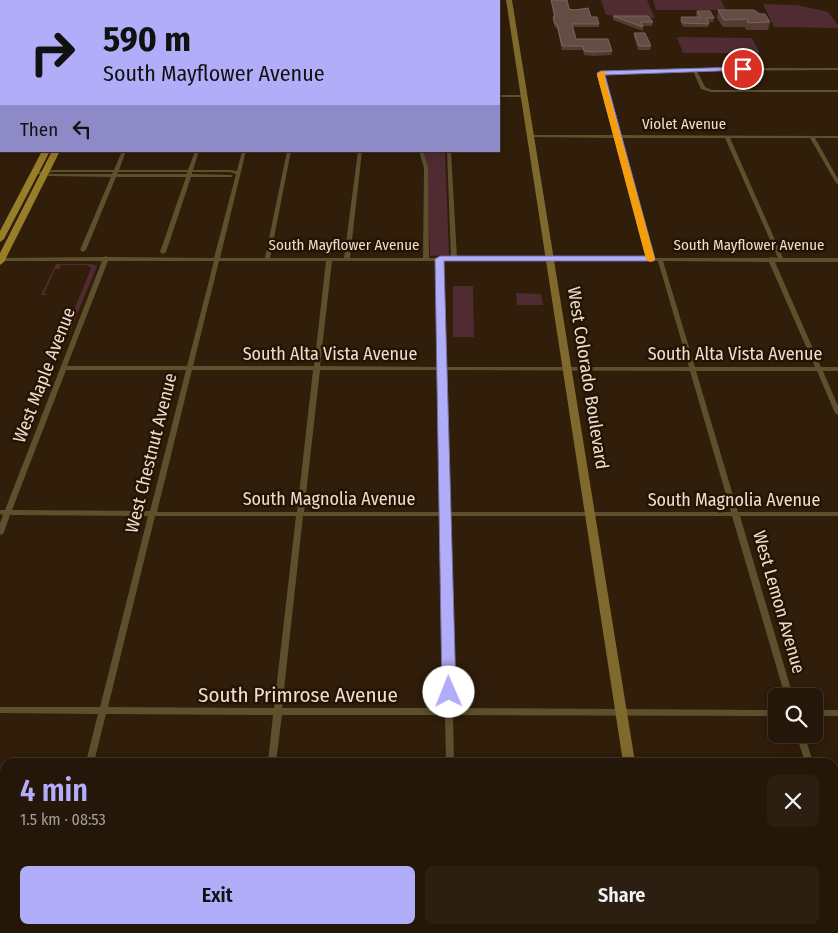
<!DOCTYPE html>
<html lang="en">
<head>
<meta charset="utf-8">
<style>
  body { margin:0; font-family:"Fira Sans Condensed",sans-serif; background:#2c1f12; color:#f1f3f6; height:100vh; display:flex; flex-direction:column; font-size:19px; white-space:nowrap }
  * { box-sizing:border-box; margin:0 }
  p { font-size:16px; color:#a39f9c }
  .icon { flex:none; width:28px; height:28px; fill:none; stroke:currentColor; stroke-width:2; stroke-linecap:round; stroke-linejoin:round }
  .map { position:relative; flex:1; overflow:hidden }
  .panel { position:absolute; left:0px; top:758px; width:839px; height:176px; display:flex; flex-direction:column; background:#241608; border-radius:15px 15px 0 0; box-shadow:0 2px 12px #0003,0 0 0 1px #413529 }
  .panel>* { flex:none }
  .guide { position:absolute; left:0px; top:0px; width:500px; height:152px; box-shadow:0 2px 12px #0003,0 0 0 1px #413529; background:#b2adf9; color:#111; overflow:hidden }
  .fabs { position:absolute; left:768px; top:688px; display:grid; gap:10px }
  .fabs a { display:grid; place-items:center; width:55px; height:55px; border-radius:8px; background:#241608; box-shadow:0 2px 12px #0003,0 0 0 1px #413529; font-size:25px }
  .pin { position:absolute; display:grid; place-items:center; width:42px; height:42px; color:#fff; margin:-21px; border:2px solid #fff; border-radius:50%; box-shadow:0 1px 5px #0007 }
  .me { position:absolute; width:55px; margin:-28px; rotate:359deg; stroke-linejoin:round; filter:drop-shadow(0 0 4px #0008) }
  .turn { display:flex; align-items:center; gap:18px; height:105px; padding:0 20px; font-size:22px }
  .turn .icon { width:65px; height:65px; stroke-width:2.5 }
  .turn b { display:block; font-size:35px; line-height:42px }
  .then { display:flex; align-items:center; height:48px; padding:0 20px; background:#0003; gap:10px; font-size:19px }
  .round { display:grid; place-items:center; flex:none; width:52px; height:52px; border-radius:8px; background:#2c1f12 }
  .head { display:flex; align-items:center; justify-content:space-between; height:85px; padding:0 20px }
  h1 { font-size:30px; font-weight:600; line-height:38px; color:#b2adf9 }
  .button { display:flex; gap:10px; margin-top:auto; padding:10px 20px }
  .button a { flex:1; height:58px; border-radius:8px; background:#b2adf9; color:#111; font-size:20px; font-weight:600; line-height:58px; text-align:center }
  .button a+a { background:#2c1f12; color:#f1f3f6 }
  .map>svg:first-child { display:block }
  .green { fill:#502b32 }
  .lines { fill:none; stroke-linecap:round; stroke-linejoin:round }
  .street { fill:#5d502c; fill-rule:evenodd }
  .secondary { fill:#7e6a2c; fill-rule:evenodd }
  .primary { fill:#977e29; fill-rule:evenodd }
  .highway { fill:#ae8f23; fill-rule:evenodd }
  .wall { fill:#553b34 }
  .building { fill:#654d45; stroke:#7a645b }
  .route { fill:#b2adf9; stroke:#7470a2 }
  .slow { fill:#f59e0b }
  .labels { text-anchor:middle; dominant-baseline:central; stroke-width:5; stroke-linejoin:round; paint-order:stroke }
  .far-street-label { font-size:15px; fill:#ebded2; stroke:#261402 }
  .street-label { font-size:18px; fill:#ebded2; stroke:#261402 }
  .near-street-label { font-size:21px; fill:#ebded2; stroke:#261402 }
</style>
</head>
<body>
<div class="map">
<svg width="838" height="933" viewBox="0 0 838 933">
  <rect width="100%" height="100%" fill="#301d0a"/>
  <path class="green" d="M601 0H647L655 18H614L613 15H606Z
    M653 0H721L726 10H656Z
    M763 4 797 5 828 12 838 25V28L774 27Z
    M677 37 752 38 760 53H683Z
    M422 151H445L449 255 430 256 427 169Z
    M56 264H91L97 266 69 334H59L65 333 91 268 87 265H61L59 269H55L44 294 49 295H41Z
    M453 286H473L474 337H453Z
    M516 293 541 294 543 305H517Z"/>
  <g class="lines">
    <path class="street" d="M281 0H285V1H281Z
      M331 0H335V1H331Z
      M428 0H432V1H428Z
      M0 16H1V18H0Z
      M694 68H838V70L697 71 705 87 712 90H838V92H711L701 89 693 71 662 73 603 74 620 135 838 136V138H815L838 179V184L836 183 810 138H730L783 258H838V262H775L821 367H838V371H823L838 406V415L835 413 817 371H696L738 512H838V516H740L793 696H785L732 516H449L453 708 776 710V716L453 715 454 762H446L445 715H282L276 762H268L273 715 106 714 94 762H86L98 714 0 713V707H100L148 516 10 515 4 532 3 534 0 535V523L3 515 0 514V510H5L102 261H2L0 260V258L104 257 106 256 108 257 214 258 236 174 230 172H192V174L231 175 233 176 231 177H191L166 252 163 254 160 252 186 177H116L86 250 83 252 80 250 111 177 49 176 47 175 49 174H112L113 172H54L33 175H31V173L54 170H114L122 151H126L119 170H188L195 151H199L193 170H230L237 171 242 151H246L220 258H265L287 151H291L270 258H344L358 151H362L350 258H423L424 168 419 151H423L428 168 429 258H451L447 151H451L457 258H648L616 138 531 137 529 136 531 135H615L600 72 662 71ZM621 138H725L778 258 771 257 769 258H654ZM118 172H187V174H117ZM108 261H214L187 366H67ZM219 261H326L314 366H193ZM332 261H437L439 367 320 366ZM443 261H658L689 367H445ZM663 261 769 262 815 367H695ZM66 370H186L150 511 12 510ZM192 370H313L297 512H157ZM320 370H439L441 512H304ZM445 370 690 371 731 512H449ZM155 516H296L274 708 108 707ZM303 516H442L445 708H282Z
      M0 95H1V97H0Z
      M499 95H525L527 96 525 97H499Z
      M814 710H838V716H814Z
      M796 734H804L813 762H805Z
      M834 842 838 844V865L835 864 834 862Z
      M43 929H53L52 933H42Z
      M248 929H258L257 933H247Z
      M449 929H459V933H449Z"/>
    <path class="secondary" d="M506 0H512L635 762H623Z
      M648 929H662L663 933H649Z"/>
    <path class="primary" d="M42 151H50L4 239 0 242V231Z
      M52 151H60L4 262 0 265V253Z"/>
    <path class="highway" d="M0 54H1V58H0Z"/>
  </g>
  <path class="wall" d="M551 0H567L569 9 591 17 599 24V27H573L576 39 612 51 611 55 593 56 584 55 583 50H562L557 28H555L553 20V17H554Z
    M718 10 770 22 768 30H746L745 27H723L717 18Z
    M697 11 714 18 713 22H708L709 24 708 27H683L680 21 681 17H697L696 14Z
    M613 16 653 22 652 26H643V31L613 20Z
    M634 33 651 46 650 50H638L634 37Z"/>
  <path class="building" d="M551 0H567L569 9 575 10 588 8 591 17H597L599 24H572L576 39H608L612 51 593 52 584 51 583 46H562L557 24H555L553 17H555Z
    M718 10H754L760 14H765L770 22 748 23 747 19 724 20Z
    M697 11H710L714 18H706L709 24 683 23 681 17H700Z
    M613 16H648L653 22H641L643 27Z
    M634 33H645L651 46H639Z"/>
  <path class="route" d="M743 67H746V70L605 75 655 259 654 261H444L456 692 454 696 449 698 444 696 442 692 435 259 440 256H646L597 73 601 71Z"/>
  <path class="slow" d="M601 71 607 73 604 76 655 259 653 261 650 262 646 259 597 75Z"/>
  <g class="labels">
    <g class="far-street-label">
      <text x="684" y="124">Violet Avenue</text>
      <text x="344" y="245">South Mayflower Avenue</text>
      <text x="749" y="245">South Mayflower Avenue</text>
    </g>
    <g class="street-label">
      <text x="330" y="354">South Alta Vista Avenue</text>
      <text x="735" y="354">South Alta Vista Avenue</text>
      <text transform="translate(44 375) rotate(-69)">West Maple Avenue</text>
      <text transform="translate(588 378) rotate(81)">West Colorado Boulevard</text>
      <text transform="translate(151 453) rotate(-76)">West Chestnut Avenue</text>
      <text x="329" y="499">South Magnolia Avenue</text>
      <text x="734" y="500">South Magnolia Avenue</text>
      <text transform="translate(779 602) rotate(74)">West Lemon Avenue</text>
    </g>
    <g class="near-street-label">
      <text x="298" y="695">South Primrose Avenue</text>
    </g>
  </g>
</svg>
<div class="fabs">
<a><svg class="icon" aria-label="search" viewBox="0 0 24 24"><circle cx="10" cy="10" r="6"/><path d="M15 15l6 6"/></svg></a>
</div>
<div class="pin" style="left:743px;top:69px;background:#d93025"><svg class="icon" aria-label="arrive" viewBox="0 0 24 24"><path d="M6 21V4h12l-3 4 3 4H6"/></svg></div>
<svg class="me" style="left:449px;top:692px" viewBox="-20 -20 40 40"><circle r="19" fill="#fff"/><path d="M0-13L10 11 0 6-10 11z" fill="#b2adf9"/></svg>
<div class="guide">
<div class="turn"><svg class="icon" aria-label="right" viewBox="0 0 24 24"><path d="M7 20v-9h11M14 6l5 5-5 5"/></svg><div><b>590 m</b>South Mayflower Avenue</div></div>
<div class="then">Then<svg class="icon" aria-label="left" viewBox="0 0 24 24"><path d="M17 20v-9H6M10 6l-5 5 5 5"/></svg></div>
</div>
<section class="panel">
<div class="head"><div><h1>4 min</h1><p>1.5 km · 08:53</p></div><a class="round"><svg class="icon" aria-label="close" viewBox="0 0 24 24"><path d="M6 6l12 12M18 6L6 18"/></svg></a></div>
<div class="button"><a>Exit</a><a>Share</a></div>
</section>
</div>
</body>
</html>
